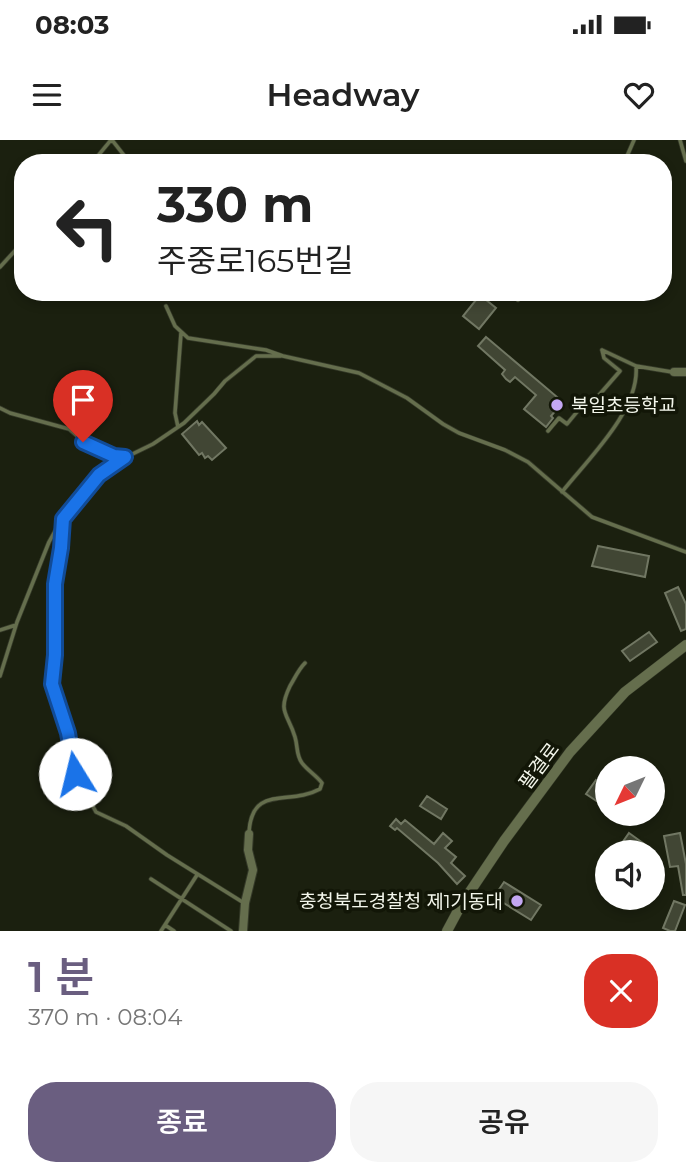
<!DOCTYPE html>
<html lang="ko">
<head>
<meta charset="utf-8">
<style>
  body { margin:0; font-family:Montserrat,"Noto Sans KR",sans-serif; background:#f6f6f6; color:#222; height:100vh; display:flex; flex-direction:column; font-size:26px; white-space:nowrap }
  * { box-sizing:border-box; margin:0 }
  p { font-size:23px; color:#767676 }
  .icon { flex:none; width:38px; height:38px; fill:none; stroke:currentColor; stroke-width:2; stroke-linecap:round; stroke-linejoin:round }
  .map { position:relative; height:791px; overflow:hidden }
  .drawer { display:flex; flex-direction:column; background:#fff; flex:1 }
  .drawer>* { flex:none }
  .top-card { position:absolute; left:14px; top:14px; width:658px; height:147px; border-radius:28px; box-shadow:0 4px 10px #0003; background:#fff; color:#222; overflow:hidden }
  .needle { width:46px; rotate:227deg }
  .fabs { position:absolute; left:595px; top:616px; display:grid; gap:14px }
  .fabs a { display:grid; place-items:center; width:70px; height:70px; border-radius:50%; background:#fff; box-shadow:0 4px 10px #0003; font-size:35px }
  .pin { position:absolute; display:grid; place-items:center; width:60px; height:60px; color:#fff; margin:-72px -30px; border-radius:50% 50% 50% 0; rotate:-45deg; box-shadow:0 0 7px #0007 }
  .pin .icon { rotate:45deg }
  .me { position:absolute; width:77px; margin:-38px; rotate:351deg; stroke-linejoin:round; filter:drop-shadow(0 0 5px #0008) }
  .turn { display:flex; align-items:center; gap:24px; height:147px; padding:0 28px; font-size:32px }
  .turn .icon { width:91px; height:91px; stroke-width:2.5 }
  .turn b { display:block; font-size:49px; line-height:60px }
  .round { display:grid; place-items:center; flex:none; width:74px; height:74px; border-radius:28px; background:#f6f6f6 }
  .summary { display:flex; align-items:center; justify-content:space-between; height:119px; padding:0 28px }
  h1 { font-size:42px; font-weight:600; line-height:52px; color:#6a5e80 }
  .primary-button { display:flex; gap:14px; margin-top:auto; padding:14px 28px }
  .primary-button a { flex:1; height:80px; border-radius:28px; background:#6a5e80; color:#fff; font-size:28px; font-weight:600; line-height:80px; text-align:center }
  .primary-button a+a { background:#f6f6f6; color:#222 }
  .status { display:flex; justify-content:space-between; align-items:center; height:49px; padding:0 35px; background:#fff; direction:ltr }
  .status svg { height:19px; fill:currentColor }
  header { display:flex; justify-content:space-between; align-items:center; height:91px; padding:0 28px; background:#fff; font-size:32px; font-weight:600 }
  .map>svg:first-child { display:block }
  .building { fill:#414634; stroke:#717763; stroke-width:2 }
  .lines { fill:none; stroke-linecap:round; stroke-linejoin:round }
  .service-casing { stroke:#353a29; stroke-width:5 }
  .minor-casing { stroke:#353a29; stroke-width:10 }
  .tertiary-casing { stroke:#353a29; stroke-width:11 }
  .service { stroke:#656e4d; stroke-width:3.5 }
  .minor { stroke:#656e4d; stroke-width:8 }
  .tertiary { stroke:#656e4d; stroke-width:10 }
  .route-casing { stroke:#114b97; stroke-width:18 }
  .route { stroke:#1a73e8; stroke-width:12 }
  .poi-dot { fill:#c3a7f2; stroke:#121607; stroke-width:2.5 }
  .labels { text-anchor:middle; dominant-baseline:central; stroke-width:7; stroke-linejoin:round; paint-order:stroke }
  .poi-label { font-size:19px; fill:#f3f6eb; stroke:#121607; text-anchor:start }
  .street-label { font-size:19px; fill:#f3f6eb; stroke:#121607 }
</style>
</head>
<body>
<div class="status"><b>08:03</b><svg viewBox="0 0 49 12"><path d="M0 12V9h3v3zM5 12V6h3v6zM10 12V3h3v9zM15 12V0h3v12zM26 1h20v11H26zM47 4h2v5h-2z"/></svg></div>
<header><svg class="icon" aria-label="menu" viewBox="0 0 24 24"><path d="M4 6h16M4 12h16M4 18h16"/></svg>Headway<svg class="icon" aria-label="heart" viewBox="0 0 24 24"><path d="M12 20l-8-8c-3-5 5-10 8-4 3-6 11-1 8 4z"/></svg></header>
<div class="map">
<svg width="686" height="791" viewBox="0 0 686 791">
  <rect width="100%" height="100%" fill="#1b200f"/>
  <path class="building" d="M480 155 496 168 479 189 463 176Z
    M486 197 563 262 551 276 553 278 546 287 524 269 536 255 515 237 510 242 506 239 502 234 505 230 478 206Z
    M197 281 199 285 202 282 226 308 212 320 208 316 205 318 202 313 199 315 182 294Z
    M598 406 649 416 645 437 592 426Z
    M678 447 686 464V489L681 491 665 453Z
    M649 492 657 502 630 521 622 511Z
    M596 640 607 649V668L586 654Z
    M427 656 447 669 441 679 420 666Z
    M396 679 401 684 405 680 434 704 443 693 452 701 445 708 456 717 451 723 465 736 457 744 438 723 397 688 395 690 390 686Z
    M629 693 647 706 643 712H635L622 703Z
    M680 693 686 724V755H683L678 726 670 727 664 696Z
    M504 742 541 765 531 780 494 757Z
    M674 761 685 765 675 791H670L663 788Z"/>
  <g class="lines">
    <g class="service-casing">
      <path id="service" d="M112 0 130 23
        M680 0 686 21
        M92 23 111 0
        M624 23 634 0
        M0 127 23 102
        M517 152 518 160
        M166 166 175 186 188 198 266 210 283 216 359 233 407 258 443 284 459 293 505 310 528 322 592 377 686 412
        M602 210 636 226 672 232
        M0 268 10 273 69 289 83 301 98 309 123 316
        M178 287 175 273 181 193
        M548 291 559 278 567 284 581 267 593 262 620 231 604 218 602 210
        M562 352C588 319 640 270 636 226
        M63 379 61 408 55 444 56 489 52 544 68 593 75 634 96 672 126 686 167 715 244 763
        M0 490 16 485
        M0 536 17 482 49 402 59 384 99 335 114 323 153 304 184 283 214 254 225 241 256 216H281
        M249 692C252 644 289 666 320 649L322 643C316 635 308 631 302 623 296 615 298 607 295 597 288 573 277 573 290 546 295 538 298 530 305 523
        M151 739 231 791
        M165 785 174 791
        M161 791 197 735"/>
    </g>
    <g class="minor-casing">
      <path id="minor" d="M674 232H686
        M243 791 245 763 253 730 248 710 249 694"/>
    </g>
    <g class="tertiary-casing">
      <path id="tertiary" d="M447 791 461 765 504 701 570 612 625 552 686 505"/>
    </g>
    <use href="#service" class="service"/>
    <use href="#minor" class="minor"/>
    <use href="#tertiary" class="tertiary"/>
  </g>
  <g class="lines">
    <g class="route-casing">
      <path id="route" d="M75 634 68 593 52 544 55 515V444L61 408 63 379 99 335 125 317 114 316 83 302"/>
    </g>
    <use href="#route" class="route"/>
  </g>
  <g class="poi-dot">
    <circle cx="557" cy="265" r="7"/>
    <circle cx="517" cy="761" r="7"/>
  </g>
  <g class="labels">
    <g class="poi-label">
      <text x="571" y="265">북일초등학교</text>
      <text x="503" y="761" text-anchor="end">충청북도경찰청 제1기동대</text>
    </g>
    <g class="street-label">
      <text transform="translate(539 626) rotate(-53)">팔결로</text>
    </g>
  </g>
</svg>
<div class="fabs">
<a><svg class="needle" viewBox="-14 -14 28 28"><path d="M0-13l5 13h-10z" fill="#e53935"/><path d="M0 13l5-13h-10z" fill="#767676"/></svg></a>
<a><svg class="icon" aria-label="sound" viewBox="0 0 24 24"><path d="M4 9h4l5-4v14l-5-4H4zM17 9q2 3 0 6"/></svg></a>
</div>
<div class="pin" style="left:83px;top:302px;background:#d93025"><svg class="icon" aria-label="arrive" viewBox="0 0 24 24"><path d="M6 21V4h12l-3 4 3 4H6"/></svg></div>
<svg class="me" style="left:75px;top:634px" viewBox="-20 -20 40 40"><circle r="19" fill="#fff"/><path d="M0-13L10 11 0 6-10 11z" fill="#1a73e8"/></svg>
<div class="top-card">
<div class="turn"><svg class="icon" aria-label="left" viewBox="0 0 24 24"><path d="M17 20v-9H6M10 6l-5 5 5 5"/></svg><div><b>330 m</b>주중로165번길</div></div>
</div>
</div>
<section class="drawer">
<div class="summary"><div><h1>1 분</h1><p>370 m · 08:04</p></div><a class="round" style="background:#d93025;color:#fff"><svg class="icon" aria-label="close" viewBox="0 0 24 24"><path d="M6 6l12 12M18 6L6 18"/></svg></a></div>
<div class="primary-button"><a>종료</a><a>공유</a></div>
</section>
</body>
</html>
